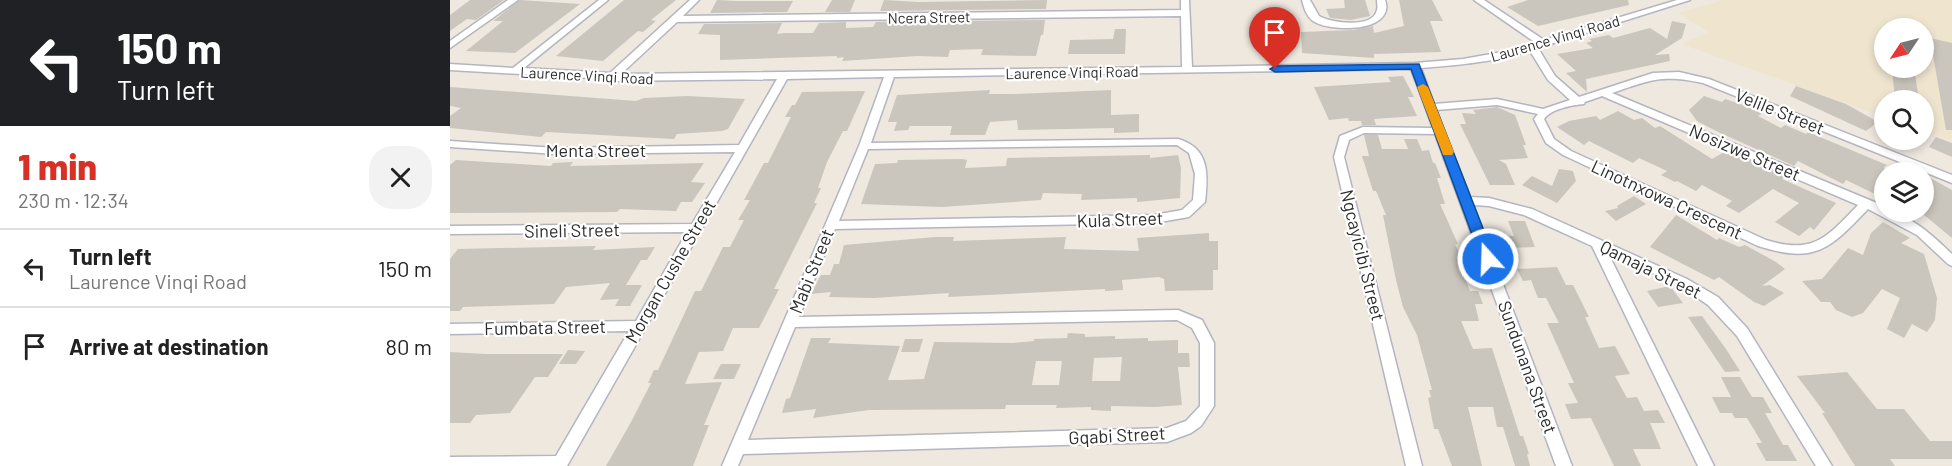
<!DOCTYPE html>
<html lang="en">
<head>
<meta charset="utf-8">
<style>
  body { margin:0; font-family:Barlow,sans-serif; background:#f2f2f2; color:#222; height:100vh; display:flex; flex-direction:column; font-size:22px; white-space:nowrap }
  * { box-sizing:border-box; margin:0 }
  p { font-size:20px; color:#767676 }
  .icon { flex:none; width:33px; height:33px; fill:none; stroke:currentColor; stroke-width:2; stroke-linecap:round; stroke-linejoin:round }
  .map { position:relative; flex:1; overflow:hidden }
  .drawer { display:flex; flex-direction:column; background:#fff; width:450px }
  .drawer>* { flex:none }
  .guide { background:#202124; color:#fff; overflow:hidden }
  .needle { width:39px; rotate:235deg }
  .fabs { position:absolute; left:1424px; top:18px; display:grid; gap:12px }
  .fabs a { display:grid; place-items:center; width:60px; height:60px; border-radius:50%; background:#fff; box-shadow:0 3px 9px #0003; font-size:30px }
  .pin { position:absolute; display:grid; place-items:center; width:51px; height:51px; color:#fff; margin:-62px -26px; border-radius:50% 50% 50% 0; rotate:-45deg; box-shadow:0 0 6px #0007 }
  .pin .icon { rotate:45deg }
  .me { position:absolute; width:66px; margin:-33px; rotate:340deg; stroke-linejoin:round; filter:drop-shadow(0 0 4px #0008) }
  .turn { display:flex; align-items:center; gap:21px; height:126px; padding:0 18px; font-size:27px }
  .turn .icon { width:78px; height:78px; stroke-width:2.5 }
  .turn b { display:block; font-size:42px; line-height:51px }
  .round { display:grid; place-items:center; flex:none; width:63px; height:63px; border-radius:24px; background:#f2f2f2 }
  .head { display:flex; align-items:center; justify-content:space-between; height:102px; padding:0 18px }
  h1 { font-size:36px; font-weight:800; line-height:45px; color:#d93025 }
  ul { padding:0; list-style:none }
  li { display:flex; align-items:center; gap:18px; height:78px; padding:0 18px; border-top:2px solid #e0e0e0 }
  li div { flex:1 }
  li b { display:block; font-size:22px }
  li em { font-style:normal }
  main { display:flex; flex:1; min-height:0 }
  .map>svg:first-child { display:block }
  .education { fill:#efe5cf; fill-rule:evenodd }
  .building { fill:#cac6bd; fill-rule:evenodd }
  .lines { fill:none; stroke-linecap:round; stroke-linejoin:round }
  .minor-casing { stroke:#b3b5c0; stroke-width:3 }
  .minor { fill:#fff; fill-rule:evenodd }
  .route { fill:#1a73e8; stroke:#114b97; stroke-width:1.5 }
  .slow { fill:#f59e0b }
  .labels { text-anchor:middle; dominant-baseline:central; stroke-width:4.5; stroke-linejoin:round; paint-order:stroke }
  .far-street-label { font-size:15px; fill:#2d2d2d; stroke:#fff }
  .street-label { font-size:18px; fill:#2d2d2d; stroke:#fff }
</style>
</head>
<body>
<main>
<section class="drawer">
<div class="guide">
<div class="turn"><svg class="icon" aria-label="left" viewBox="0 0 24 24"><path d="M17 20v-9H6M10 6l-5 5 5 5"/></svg><div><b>150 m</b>Turn left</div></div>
</div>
<div class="head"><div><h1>1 min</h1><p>230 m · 12:34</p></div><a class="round"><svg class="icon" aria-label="close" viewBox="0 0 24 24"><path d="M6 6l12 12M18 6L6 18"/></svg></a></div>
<ul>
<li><svg class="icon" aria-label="left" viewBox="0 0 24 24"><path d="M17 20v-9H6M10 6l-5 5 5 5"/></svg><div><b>Turn left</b><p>Laurence Vinqi Road</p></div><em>150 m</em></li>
<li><svg class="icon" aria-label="arrive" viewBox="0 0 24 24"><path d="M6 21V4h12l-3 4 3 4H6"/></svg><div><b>Arrive at destination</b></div><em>80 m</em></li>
</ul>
</section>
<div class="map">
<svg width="1502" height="466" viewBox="0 0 1502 466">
  <rect width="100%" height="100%" fill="#eee8df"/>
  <path class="education" d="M1274 0H1502V141L1473 130V100H1434V117L1231 44 1258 32 1228 13ZM1434 28H1473V68H1434Z"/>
  <path class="building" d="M20 0H54L26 20 17 19 0 31V15Z
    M70 0 130 4 65 53 16 51 53 21H43Z
    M174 0H226L201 20 206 21 193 32 188 31 153 61 106 56Z
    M267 0 286 1H343L337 12 260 13Z
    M382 0H405L400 12H375Z
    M434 0 469 2 597 0 596 9 430 11Z
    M894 0H915L920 16 901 20 880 18 876 9 895 8Z
    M949 0H982L993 21H980L991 52 924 54V58L852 53 851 32 904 30 923 26 924 33 954 26Z
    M1078 0H1178L1179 5 1088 26 1057 7Z
    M595 20 593 35H591L586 56 531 55 533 49 500 50 498 57 467 56 392 61 394 57 387 58V56L270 60V35L248 34 254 24 332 23 327 34 335 33H363L369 23 396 22V28L423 27 426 22Z
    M1222 21 1236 24 1232 38 1205 55 1219 54 1220 61 1136 79 1137 92 1116 73 1126 71 1107 54 1143 48 1136 43 1142 41 1139 39 1159 35 1163 38 1200 28 1217 39Z
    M665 29H676L675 54H618L620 40 663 39Z
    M1480 38 1502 43V130H1496Z
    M1442 68H1464L1469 100H1445Z
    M953 76 964 97H958L967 116 924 119 926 125H912L911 121H899L898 118 879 120 864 87 941 82 938 77Z
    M1346 86 1396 104 1428 122 1416 131 1340 96Z
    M0 87 186 101 194 98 237 96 295 99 278 129 272 131 227 134 224 139 96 132 91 137 0 128V116L11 108 0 106Z
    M540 90 539 94H564L661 90V115L689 114V132L664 133V128L568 130 567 120 540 122 535 135H500L502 126H460L458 130 444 131 447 122H438L447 95Z
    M415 91 397 131H393L377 162 368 188H371L364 203H367L324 289H329L309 328H283L273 351 249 352 235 384 272 382 254 425H259L243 466H156L180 424 201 383H198L204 370H208L245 291H251L273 247H280L294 220H288L300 200H294L314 163H318L341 117H335L342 105H345L352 92Z
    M1254 96 1272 102 1275 99 1299 107 1313 113 1308 116 1331 128 1335 125 1356 134 1358 132 1437 165 1434 167V193L1429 196 1396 180 1393 184 1348 161 1344 166 1266 131 1247 121 1239 110Z
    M1047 107 1065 115 1076 145H1073L1078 158 1049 160 1056 164 1065 185H1040L1010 124H1016L1012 113 1026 114 1023 110Z
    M1168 111 1184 120 1192 118 1205 128 1210 126 1262 159 1276 151 1335 176 1332 179 1386 203 1364 230 1360 227 1349 236 1325 222 1349 203 1323 189 1289 213 1276 206 1282 201 1252 185 1246 191 1227 181 1225 182 1211 175 1217 171 1189 158 1183 163 1139 141 1134 145 1107 127 1119 121 1146 116 1150 120Z
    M914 135H928L932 149H958L954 139H967L972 151 979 150 983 163H985L991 178H987L995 204H990L1008 244H1005L1016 267H1011L1020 291H1028L1033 304H1025L1029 321H1011L1023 349 1042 348 1070 436H1073L1079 454H1077L1080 466H1065L1053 427H1047L1043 407H1018L1032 466H1002L988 429H984L978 398 981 397 979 390H982L967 335 953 307 946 280 933 215H936L926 191H923L912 156H919Z
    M1486 137 1502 143V157L1479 147Z
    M700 155V158L728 155 731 168 730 198 687 202V198L631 200 632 194 593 193 591 200 492 207 411 204 425 164 447 163 448 160 512 159 517 160 515 168 556 166 557 158Z
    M6 160 101 166 103 163 123 162 120 166 254 163 241 182 255 183 242 202H231L226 211 170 209 167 212 0 213V165Z
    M1109 169 1123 171 1126 181 1107 203 1072 185 1082 176 1102 186Z
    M1473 174 1502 190V238L1473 214Z
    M1184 196 1196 204 1166 221 1155 211 1168 208 1167 206Z
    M1226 215 1267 240 1269 238 1289 247 1295 245 1326 262 1335 269 1312 286 1320 285 1334 293 1314 306 1304 302 1269 277 1264 280 1200 247Z
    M1058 221H1075L1085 247 1056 248 1050 236H1064Z
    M1433 222 1460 238 1451 243 1474 254 1487 298 1485 320 1477 332 1462 324 1454 338 1437 329 1450 298 1432 289 1413 313 1402 317 1386 310 1380 302H1371L1352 281 1372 279 1398 248 1413 255 1421 233Z
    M759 233V241H768V270H763V290L715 291 714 279 709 277 672 280 673 290 655 291V289L498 297 499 293 424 298 379 297 381 292 361 294 371 275H380L384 264H389L394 245 485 237H504L503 241 616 237 614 249 689 251 687 238Z
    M146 246 143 250 205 247 197 260H191L176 285H192L180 306H165L169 299 150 300 160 283 116 287 104 304 13 307 10 311H0V259L8 249Z
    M1107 267 1116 285H1123L1139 317H1135L1149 348 1165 346 1180 374 1165 376 1177 398 1187 397 1194 411 1208 410 1215 423H1200L1211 449H1183L1191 466H1164L1141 418 1121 419 1115 404 1128 403 1118 383H1124L1097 323H1109L1096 298H1088L1081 280 1073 281 1067 269Z
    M1220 286 1233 303 1208 307 1197 291Z
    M1252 316 1276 349 1290 371 1275 372 1238 317Z
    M618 333 635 334V337L665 336V339L698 338V341L728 340V353H739L740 367H728L732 405 705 407 661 406V411L641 410V407L606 408 607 405H556L555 409 419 410 363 418 366 409 332 413 336 399 340 398 361 338H381L378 343 450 346 438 380H451L474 379 484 342 563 343 584 341V339L617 338ZM672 357 670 381H642L644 358ZM586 361H612L609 385H582Z
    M455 339H473L469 352H451Z
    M118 350 135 351 126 364H109Z
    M0 352 36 354H113L98 377H85L60 413 26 415 20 423H0Z
    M271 364H291L284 379H263Z
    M1397 372 1427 409H1454L1480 441H1502V459H1440L1445 466H1405L1372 413H1375L1347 376Z
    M1271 377H1290L1302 397H1313L1322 413H1315L1333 445H1338L1347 461H1316L1306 443H1312L1297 418H1285L1282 413H1270L1262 397H1281Z"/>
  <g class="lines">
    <g class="minor-casing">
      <path id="minor" d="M58 0H68L0 48V41Z
        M149 0H158L74 68 160 73 240 0H249L233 16 731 10V0H739L742 67 965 63 1013 59 1058 51 1086 43 1024 0H1034L1094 40 1227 0H1240L1088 48 1105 76 1129 97 1203 73 1229 72 1259 79 1502 175V183L1253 83C1212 74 1200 80 1162 93L1434 206V212C1459 212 1485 238 1502 254V266L1498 264 1467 235 1418 209C1379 250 1365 264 1308 246L1113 155 1096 143 1084 119 1088 114 1047 105 986 110 1020 197 1039 198 1082 209 1237 279 1268 297 1297 328 1382 466H1366L1287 336 1258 305 1229 285 1158 253 1264 466H1248L1142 246 1074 215 1039 206 1023 205 1122 466H1106L985 134 914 133 899 140 894 157 972 466H956L884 157 890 136 913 127 983 128 961 69 444 77 421 143 728 139C760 148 758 175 755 202L739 217 704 223 385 229 349 317 728 310 752 320 764 343V406L751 426 741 433 717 442 293 454 288 466H272L409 146 434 77 337 79 117 466H0V457L106 456 179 331 0 334V324L186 321 237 232 0 234V226L242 224 285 152 106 154 0 147V141L106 148 289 145 327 79 161 81 157 79 0 70V64L63 68ZM731 16 732 67 171 74 227 22ZM1080 51 1098 80 1120 100 1093 109 1047 99 984 104 971 68C1008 65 1044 62 1080 51ZM1152 96 1408 205C1377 237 1364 255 1316 240L1121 151 1104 139 1094 119C1101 109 1122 105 1134 104L1135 102ZM727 145 739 153 745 174 743 200 732 210 704 215 389 221 418 149ZM727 320 742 328 750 343V406L736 421 717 428 298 440 345 327Z
        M852 0H860L869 16C881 23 923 29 927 10 928 7 927 3 927 0H935C936 3 937 6 936 10 931 33 878 31 863 21 856 16 854 7 852 0Z"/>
    </g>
    <use href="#minor" class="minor"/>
  </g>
  <path class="route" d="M969 64 1045 259 1043 262H1033L1031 259 961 69 825 72 820 69 825 66Z"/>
  <path class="slow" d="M973 84 978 87 1004 152 1002 155H993L992 152 967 87Z"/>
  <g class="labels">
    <g class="far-street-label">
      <text transform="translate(479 17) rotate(-1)">Ncera Street</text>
      <text transform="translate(1105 38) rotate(-16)">Laurence Vinqi Road</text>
      <text transform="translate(622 72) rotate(-1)">Laurence Vinqi Road</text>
      <text transform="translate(137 75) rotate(3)">Laurence Vinqi Road</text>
    </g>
    <g class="street-label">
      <text transform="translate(1330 111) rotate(22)">Velile Street</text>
      <text x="146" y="150">Menta Street</text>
      <text transform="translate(1295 152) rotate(23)">Nosizwe Street</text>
      <text transform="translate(1217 199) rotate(25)">Linotnxowa Crescent</text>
      <text transform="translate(670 219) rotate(-2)">Kula Street</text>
      <text transform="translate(122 230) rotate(-1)">Sineli Street</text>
      <text transform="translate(913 255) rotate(76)">Ngcayicibi Street</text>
      <text transform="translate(1201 269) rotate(26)">Qamaja Street</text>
      <text transform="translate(220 271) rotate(-60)">Morgan Cushe Street</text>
      <text transform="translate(361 271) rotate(-68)">Mabi Street</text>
      <text transform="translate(95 327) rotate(-1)">Fumbata Street</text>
      <text transform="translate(1078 367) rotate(70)">Sundunana Street</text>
      <text transform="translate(667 435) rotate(-3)">Gqabi Street</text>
    </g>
  </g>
</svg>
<div class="fabs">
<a><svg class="needle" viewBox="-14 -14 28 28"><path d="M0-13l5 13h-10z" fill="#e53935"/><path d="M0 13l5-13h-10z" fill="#767676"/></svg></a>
<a><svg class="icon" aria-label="search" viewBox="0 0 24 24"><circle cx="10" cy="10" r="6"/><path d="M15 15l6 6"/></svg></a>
<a><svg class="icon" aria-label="layers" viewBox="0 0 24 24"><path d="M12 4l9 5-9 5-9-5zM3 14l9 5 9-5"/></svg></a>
</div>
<div class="pin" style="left:825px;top:69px;background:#d93025"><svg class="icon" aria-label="arrive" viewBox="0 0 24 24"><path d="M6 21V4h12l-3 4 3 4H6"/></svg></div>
<svg class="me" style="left:1038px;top:259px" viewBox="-20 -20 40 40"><circle r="17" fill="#1a73e8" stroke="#fff" stroke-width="3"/><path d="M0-11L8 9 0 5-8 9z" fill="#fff"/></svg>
</div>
</main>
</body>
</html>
